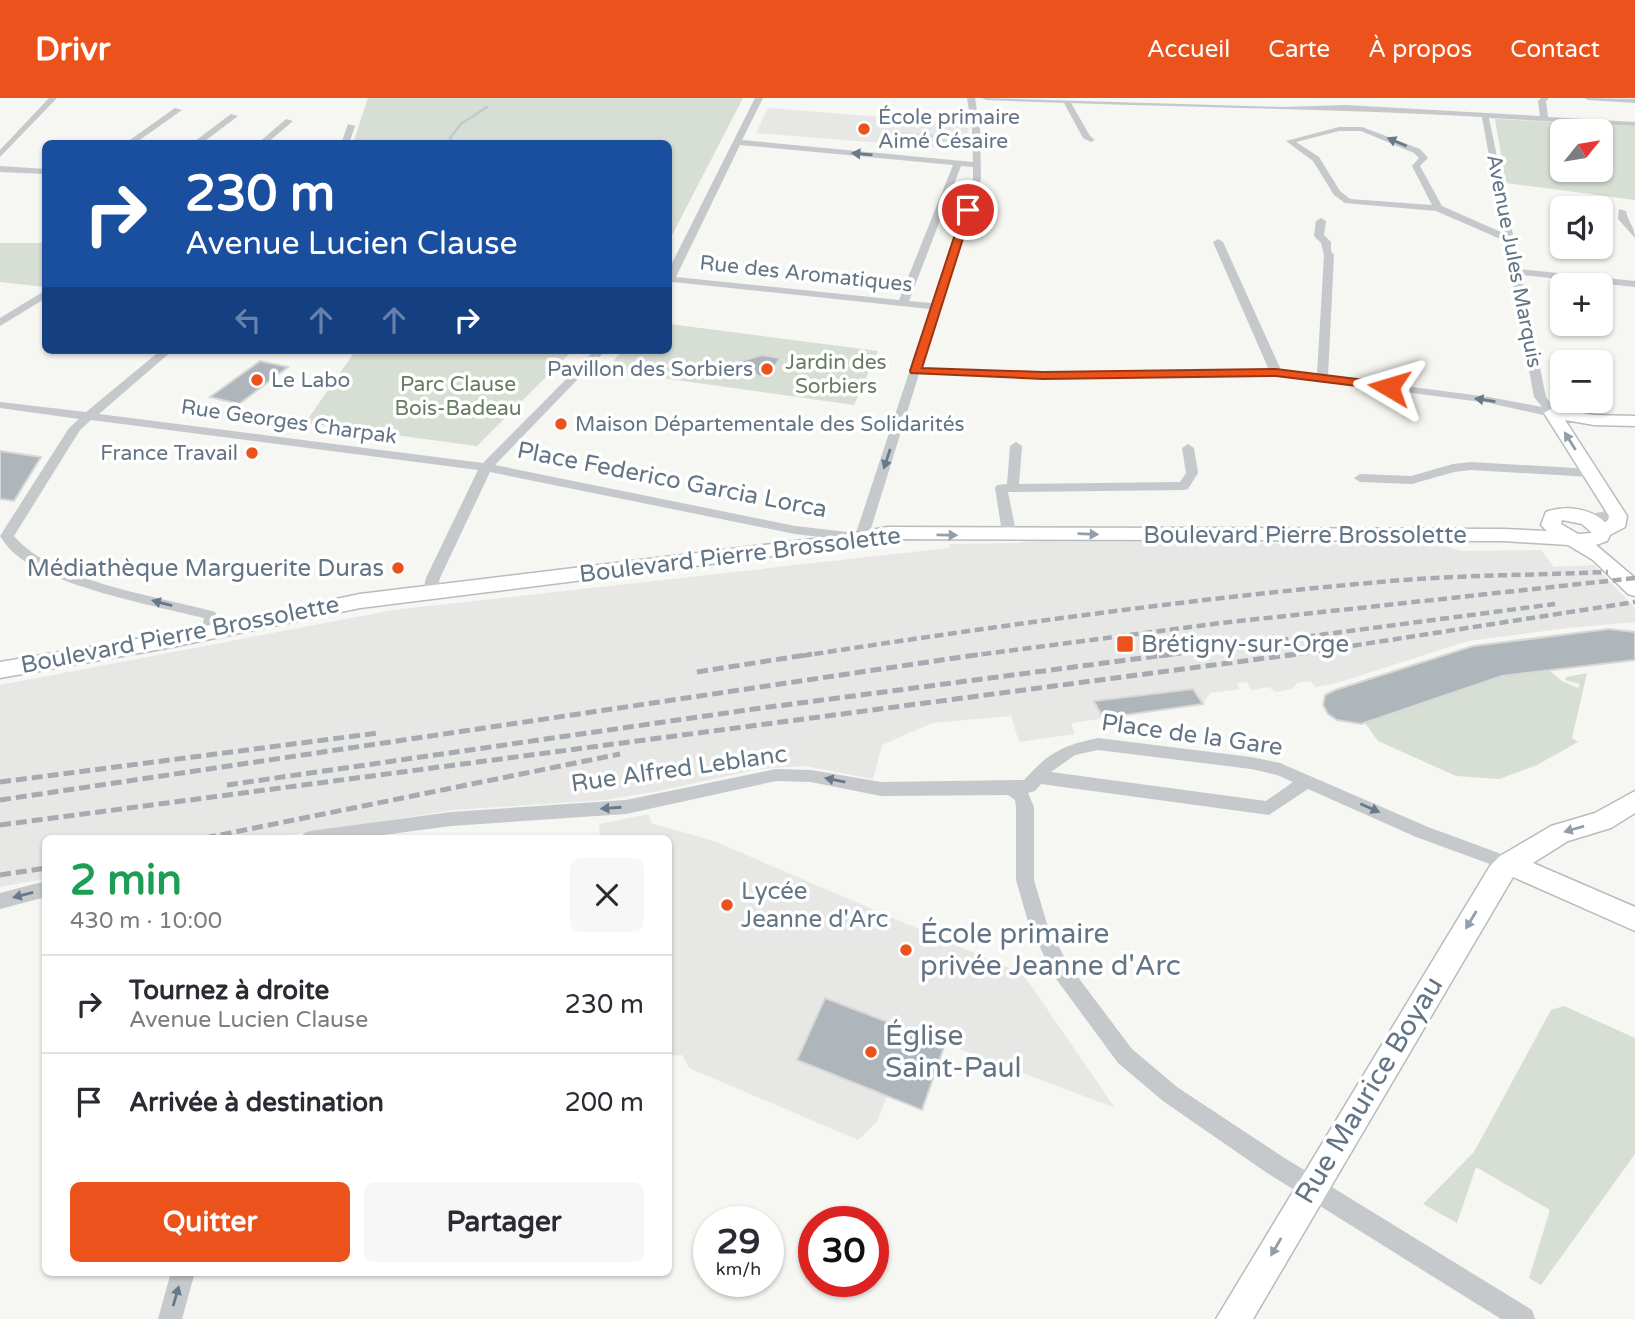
<!DOCTYPE html>
<html lang="fr">
<head>
<meta charset="utf-8">
<style>
  body { margin:0; font-family:"Varela Round",sans-serif; background:#f7f7f7; color:#2b2b33; height:100vh; display:flex; flex-direction:column; font-size:26px; white-space:nowrap }
  * { box-sizing:border-box; margin:0 }
  p { font-size:23px; color:#7c7c81 }
  .icon { flex:none; width:38px; height:38px; fill:none; stroke:currentColor; stroke-width:2; stroke-linecap:round; stroke-linejoin:round }
  .map { position:relative; flex:1; overflow:hidden }
  .details { position:absolute; left:42px; top:737px; width:630px; height:441px; display:flex; flex-direction:column; background:#fff; border-radius:10px; box-shadow:0 2px 5px #0004 }
  .details>* { flex:none }
  .banner { position:absolute; left:42px; top:42px; width:630px; height:214px; border-radius:10px; box-shadow:0 2px 5px #0004; background:#1a4fa0; color:#fff; overflow:hidden }
  .needle { width:46px; rotate:60deg }
  .controls { position:absolute; left:1550px; top:21px; display:grid; gap:14px }
  .controls a { display:grid; place-items:center; width:63px; height:63px; border-radius:10px; background:#fff; box-shadow:0 2px 5px #0004; font-size:35px }
  .speed { position:absolute; left:693px; top:1108px; display:flex; gap:14px; font-size:35px; font-weight:700; text-align:center }
  .speed>* { display:grid; place-content:center; width:91px; height:91px; border-radius:50%; background:#fff; box-shadow:0 2px 5px #0004; line-height:1 }
  .speed small { font-size:18px; font-weight:400 }
  .speed .limit { border:10px solid #d22; background:#fff; color:#111 }
  .pin { position:absolute; display:grid; place-items:center; width:60px; height:60px; color:#fff; margin:-30px; border:4px solid #fff; border-radius:50%; box-shadow:0 2px 7px #0007 }
  .me { position:absolute; width:77px; margin:-38px; rotate:277deg; stroke-linejoin:round; filter:drop-shadow(0 0 5px #0008) }
  .turn { display:flex; align-items:center; gap:24px; height:147px; padding:0 28px; font-size:32px }
  .turn .icon { width:91px; height:91px; stroke-width:2.5 }
  .turn b { display:block; font-size:49px; line-height:60px }
  .lanes { display:flex; align-items:center; height:66px; padding:0 28px; background:#0003; justify-content:center; gap:35px; direction:ltr }
  .lanes .off { opacity:.35 }
  .round { display:grid; place-items:center; flex:none; width:74px; height:74px; border-radius:10px; background:#f7f7f7 }
  .headline { display:flex; align-items:center; justify-content:space-between; height:119px; padding:0 28px }
  h1 { font-size:42px; font-weight:800; line-height:52px; color:#1e9e55 }
  .primary-button { display:flex; gap:14px; margin-top:auto; padding:14px 28px }
  .primary-button a { flex:1; height:80px; border-radius:10px; background:#ec531c; color:#fff; font-size:28px; font-weight:800; line-height:80px; text-align:center }
  .primary-button a+a { background:#f7f7f7; color:#2b2b33 }
  ul { padding:0; list-style:none }
  li { display:flex; align-items:center; gap:21px; height:98px; padding:0 28px; border-top:2px solid #e1e1e2 }
  li div { flex:1 }
  li b { display:block; font-size:26px }
  li em { font-style:normal }
  header { display:flex; align-items:center; gap:42px; box-sizing:border-box; height:98px; padding:0 35px; background:#ec531c; color:#fff }
  header strong { font-size:33px }
  nav { display:flex; gap:38px; margin-inline-start:auto; font-size:24px }
  .map>svg:first-child { display:block }
  .built { fill:#e7e8e6 }
  .green { fill:#d7ded3; fill-rule:evenodd }
  .lines { fill:none; stroke-linecap:round; stroke-linejoin:round }
  .stream { stroke:#bfcacf; stroke-width:2.5 }
  .building { fill:#afb6bb; stroke:#d7d8d5; stroke-width:2 }
  .secondary-casing { stroke:#b7bcc1; stroke-width:3 }
  .street { fill:#c5c9cc; fill-rule:evenodd }
  .secondary { fill:#fff; fill-rule:evenodd }
  .rail-far1 { stroke:#a5abb1; stroke-width:4.5; stroke-dasharray:9 4.5; stroke-linecap:butt }
  .rail { stroke:#a5abb1; stroke-width:5; stroke-dasharray:11 5; stroke-linecap:butt }
  .oneway { fill:#687989 }
  .oneway2 { fill:#929eaa }
  .route { fill:#ec531c; stroke:#993612; stroke-width:2 }
  .poi-dot { fill:#ec531c; stroke:#fff; stroke-width:2.5 }
  .labels { text-anchor:middle; dominant-baseline:central; stroke-width:7; stroke-linejoin:round; paint-order:stroke }
  .far-poi-label { font-size:21px; fill:#637585; stroke:#fff; text-anchor:start }
  .far-street-label { font-size:21px; fill:#637585; stroke:#fff }
  .far-park-label { font-size:21px; fill:#677c63; stroke:#fff }
  .street-label { font-size:24px; fill:#637585; stroke:#fff }
  .poi-label { font-size:24px; fill:#637585; stroke:#fff; text-anchor:start }
  .near-poi-label { font-size:28px; fill:#637585; stroke:#fff; text-anchor:start }
  .near-street-label { font-size:28px; fill:#637585; stroke:#fff }
</style>
</head>
<body>
<header>
<strong>Drivr</strong>
<nav><a>Accueil</a><a>Carte</a><a>À propos</a><a>Contact</a></nav>
</header>
<div class="map">
<svg width="1635" height="1221" viewBox="0 0 1635 1221">
  <rect width="100%" height="100%" fill="#f6f6f2"/>
  <path class="built" d="M768 10 968 26 970 52 756 35Z
    M1034 442 1445 448 1461 453 1541 452 1554 469 1594 467 1635 510V524L1568 530 1468 543 1334 586 1315 589 1311 583 1297 585 1292 591 1276 594 1268 589 1251 592 1247 584 1237 585 1240 591 1210 595 1203 606 1071 625 1075 636 1019 644 1011 618 932 625 882 647 873 681 805 668 759 671 654 694 604 702 455 712 271 740H46L45 781 0 789V587L393 512 949 450 950 446 1018 445Z
    M649 716 651 725 714 743 1023 876 1115 1010 825 900 797 962 887 998 877 1024 858 1042 689 970 682 957 669 958 668 740H600L599 726Z"/>
  <path class="green" d="M368 0H743L669 143 668 46 353 45Z
    M1495 21 1635 28V102L1506 85ZM1563 33H1601V72H1563Z
    M888 33 969 40 970 46 885 39Z
    M0 145H45V189L0 184Z
    M669 226 878 253 854 307 605 272 623 252H668Z
    M356 252H573L477 348 305 325Z
    M1549 572 1562 583 1578 590 1580 586 1565 582 1566 579 1587 575 1572 640 1578 644 1537 667 1499 681 1456 678 1378 643 1365 625 1502 578Z
    M1564 908 1635 940V1056L1541 1187 1529 1180 1550 1112 1476 1069 1457 1125 1423 1106 1474 1054 1551 912Z"/>
  <g class="lines">
    <path class="stream" d="M452 46 450 40 461 26 487 9"/>
  </g>
  <path class="building" d="M762 257 780 260 768 279 758 278 741 263Z
    M260 263 288 269 239 306 210 299Z
    M0 353 41 359 14 403 0 401Z
    M1609 531 1635 534V562L1502 578 1361 626 1337 622 1328 616 1323 607 1325 597 1335 592 1473 548Z
    M1193 591 1203 606 1103 620 1094 603Z
    M825 900 945 946 922 1012 797 962Z"/>
  <g class="lines">
    <g class="secondary-casing">
      <path id="secondary" d="M1552 310 1594 317 1635 318V328L1594 327 1565 322 1627 418 1625 429 1610 437 1607 443 1596 447 1635 480V498L1628 496 1593 462 1568 447 1504 443 888 441 838 450 360 510 172 549 0 580V564L172 535 360 496 838 438 888 429 1504 431 1547 433 1541 427 1546 414C1566 407 1589 410 1605 424L1608 422 1609 418 1544 315ZM1562 422 1582 426 1592 435 1578 436 1561 426Z
        M1635 693V715L1611 730 1568 743 1533 765 1635 809V833L1513 779 1253 1221H1216L1490 768 1500 758 1551 728 1595 715Z"/>
    </g>
    <path class="street" d="M49 0H57L0 59V52Z
      M755 0H763L742 42 973 64 972 31 967 0H975L980 31 981 81 922 270 1043 274 1269 272 1213 144 1218 141 1223 144 1281 272 1317 276 1324 157 1321 145 1314 138 1316 123 1321 120 1326 123 1324 137 1331 144V153L1334 157 1328 278 1489 299 1542 309 1534 299 1505 143 1436 113 1345 105 1334 97 1313 63 1286 43 1339 29H1362L1420 51 1428 60 1420 68 1442 108 1503 135 1482 19C1345 11 1208 10 1071 5L1090 38 1095 42 1091 44 1083 40 1064 5 986 2 982 0 1283 9 1346 7 1540 18 1538 3 1541 0H1549L1546 3 1548 19 1635 24V28L1489 20 1520 171 1635 183V189L1521 177 1546 299 1558 315 1552 319 1489 305 1281 278 1043 280 919 276 868 440 861 444 795 436 490 374 440 480 437 493 430 498 423 493 426 480 478 372 91 322 80 332 14 438C52 484 158 498 215 514L219 524 213 539 208 540 201 535 204 520C155 508 50 488 14 455 9 451 4 444 0 438L69 330 79 321 0 310V304L86 314 161 252H173L99 316 483 365 595 252H606L495 367 795 428 856 435 930 211 673 184 668 187V173ZM1339 33H1361L1414 55 1419 60 1412 68 1432 107 1350 101 1340 93 1319 59 1296 44ZM740 47 953 67 899 202 676 179ZM961 68 973 69V81L932 205 909 203Z
      M1584 0 1635 1V5L1588 2Z
      M175 10 182 12 134 46H124Z
      M231 16 238 18 201 46H191Z
      M286 21 293 23 266 46H257Z
      M348 26 355 28 349 46H341Z
      M0 68 46 71V76L0 74Z
      M1619 111 1626 113C1628 124 1635 129 1635 140L1618 121Z
      M46 192V200L0 228V220Z
      M1016 344 1022 348 1019 386 1180 384 1186 375 1182 350 1188 346 1194 350 1198 375 1188 391 1184 392 1008 394 1016 434 1009 438 1002 434 995 390 997 387 1007 386 1010 348Z
      M1471 364 1590 371 1596 375 1590 379 1471 372 1454 374 1412 386 1360 384 1354 380 1360 376 1411 378 1453 366Z
      M1615 408 1622 412C1612 422 1590 429 1578 420L1580 417 1602 414Z
      M1098 640 1251 659 1280 665 1428 729 1515 761 1518 766 1515 771 1509 773 1416 739 1308 691 1269 717 1041 686 1035 693 1028 695 1034 709V782L1047 826 1068 866 1132 951 1177 989 1283 1059 1532 1212 1535 1221H1501L1267 1075 1163 1003 1118 965 1054 878 1029 827 1016 782V709L1015 702 1008 697 881 698 811 684 776 683 626 716 451 728 361 740H301L304 735 310 733 451 714 626 702 776 671 811 672 881 684 1024 682C1050 654 1061 648 1098 640ZM1098 652 1251 671 1277 677 1293 684 1266 703 1051 674 1075 657Z
      M46 783V799L0 811V795Z
      M171 1174H195L182 1221H158Z"/>
    <use href="#secondary" class="secondary"/>
    <path class="rail-far1" d="M801 558C997 528 1193 500 1391 483 1463 477 1536 477 1608 474
      M969 558 1221 525 1635 480
      M1159 558 1555 506
      M1286 558 1635 504"/>
    <path class="rail" d="M697 574 812 556
      M0 684 378 635
      M227 687 754 611 1173 556
      M0 702 982 556
      M0 727 1297 556
      M205 740 620 656
      M0 777 46 770"/>
  </g>
  <defs><path id="oneway-solid" d="M-6-.8H1V-3.2L6.5 0L1 3.2V.8H-6Z" transform="scale(1.75)"/></defs>
  <g class="oneway">
    <use href="#oneway-solid" transform="translate(1397 44) rotate(-157)"/>
    <use href="#oneway-solid" transform="translate(862 56) rotate(-175)"/>
    <use href="#oneway-solid" transform="translate(1485 302) rotate(-171)"/>
    <use href="#oneway-solid" transform="translate(887 361) rotate(108)"/>
    <use href="#oneway-solid" transform="translate(162 505) rotate(-165)"/>
    <use href="#oneway-solid" transform="translate(835 682) rotate(-169)"/>
    <use href="#oneway-solid" transform="translate(611 710) rotate(176)"/>
    <use href="#oneway-solid" transform="translate(1370 710) rotate(24)"/>
    <use href="#oneway-solid" transform="translate(23 797) rotate(166)"/>
    <use href="#oneway-solid" transform="translate(176 1198) rotate(-74)"/>
  </g>
  <g class="oneway2">
    <use href="#oneway-solid" transform="translate(1570 343) rotate(-122)"/>
    <use href="#oneway-solid" transform="translate(1088 436) rotate(2)"/>
    <use href="#oneway-solid" transform="translate(947 437) rotate(1)"/>
    <use href="#oneway-solid" transform="translate(1574 731) rotate(164)"/>
    <use href="#oneway-solid" transform="translate(1471 822) rotate(121)"/>
    <use href="#oneway-solid" transform="translate(1276 1149) rotate(120)"/>
  </g>
  <path class="route" d="M968 110 972 112 922 270 1043 274 1276 271 1389 285 1395 289 1389 292 1276 278 1043 281 911 275 910 273 963 112Z"/>
  <g class="poi-dot">
    <circle cx="864" cy="31" r="7"/>
    <circle cx="767" cy="271" r="7"/>
    <circle cx="257" cy="282" r="7"/>
    <circle cx="561" cy="326" r="7"/>
    <circle cx="252" cy="355" r="7"/>
    <circle cx="398" cy="470" r="7"/>
    <rect x="1116" y="537" width="18" height="18" rx="3.5"/>
    <circle cx="727" cy="807" r="7"/>
    <circle cx="906" cy="852" r="7"/>
    <circle cx="871" cy="954" r="7"/>
  </g>
  <g class="labels">
    <g class="far-poi-label">
      <text x="878" y="19">École primaire<tspan x="878" dy="24">Aimé Césaire</tspan></text>
      <text x="753" y="271" text-anchor="end">Pavillon des Sorbiers</text>
      <text x="271" y="282">Le Labo</text>
      <text x="575" y="326">Maison Départementale des Solidarités</text>
      <text x="238" y="355" text-anchor="end">France Travail</text>
    </g>
    <g class="far-street-label">
      <text transform="translate(1514 163) rotate(79)">Avenue Jules Marquis</text>
      <text transform="translate(806 176) rotate(6)">Rue des Aromatiques</text>
      <text transform="translate(289 324) rotate(8)">Rue Georges Charpak</text>
    </g>
    <g class="far-park-label">
      <text x="836" y="264">Jardin des<tspan x="836" dy="24">Sorbiers</tspan></text>
      <text x="458" y="286">Parc Clause<tspan x="458" dy="24">Bois-Badeau</tspan></text>
    </g>
    <g class="street-label">
      <text transform="translate(672 382) rotate(11)">Place Federico Garcia Lorca</text>
      <text x="1305" y="437">Boulevard Pierre Brossolette</text>
      <text transform="translate(740 457) rotate(-7)">Boulevard Pierre Brossolette</text>
      <text transform="translate(180 537) rotate(-11)">Boulevard Pierre Brossolette</text>
      <text transform="translate(1192 637) rotate(8)">Place de la Gare</text>
      <text transform="translate(679 671) rotate(-8)">Rue Alfred Leblanc</text>
    </g>
    <g class="poi-label">
      <text x="384" y="470" text-anchor="end">Médiathèque Marguerite Duras</text>
      <text x="1141" y="546">Brétigny-sur-Orge</text>
      <text x="741" y="793">Lycée<tspan x="741" dy="28">Jeanne d'Arc</tspan></text>
    </g>
    <g class="near-poi-label">
      <text x="920" y="836">École primaire<tspan x="920" dy="32">privée Jeanne d'Arc</tspan></text>
      <text x="885" y="938">Église<tspan x="885" dy="32">Saint-Paul</tspan></text>
    </g>
    <g class="near-street-label">
      <text transform="translate(1369 992) rotate(-59)">Rue Maurice Boyau</text>
    </g>
  </g>
</svg>
<div class="controls">
<a><svg class="needle" viewBox="-14 -14 28 28"><path d="M0-13l5 13h-10z" fill="#e53935"/><path d="M0 13l5-13h-10z" fill="#7c7c81"/></svg></a>
<a><svg class="icon" aria-label="sound" viewBox="0 0 24 24"><path d="M4 9h4l5-4v14l-5-4H4zM17 9q2 3 0 6"/></svg></a>
<a>+</a>
<a>−</a>
</div>
<div class="speed"><div>29<small>km/h</small></div><div class="limit">30</div></div>
<div class="pin" style="left:968px;top:112px;background:#d93025"><svg class="icon" aria-label="arrive" viewBox="0 0 24 24"><path d="M6 21V4h12l-3 4 3 4H6"/></svg></div>
<svg class="me" style="left:1389px;top:289px" viewBox="-20 -20 40 40"><path d="M0-17L14 15 0 8-14 15z" fill="#ec531c" stroke="#fff" stroke-width="4"/></svg>
<div class="banner">
<div class="turn"><svg class="icon" aria-label="right" viewBox="0 0 24 24"><path d="M7 20v-9h11M14 6l5 5-5 5"/></svg><div><b>230 m</b>Avenue Lucien Clause</div></div>
<div class="lanes"><svg class="icon off" aria-label="left" viewBox="0 0 24 24"><path d="M17 20v-9H6M10 6l-5 5 5 5"/></svg><svg class="icon off" aria-label="ahead" viewBox="0 0 24 24"><path d="M12 20V5M6 11l6-6 6 6"/></svg><svg class="icon off" aria-label="ahead" viewBox="0 0 24 24"><path d="M12 20V5M6 11l6-6 6 6"/></svg><svg class="icon" aria-label="right" viewBox="0 0 24 24"><path d="M7 20v-9h11M14 6l5 5-5 5"/></svg></div>
</div>
<section class="details">
<div class="headline"><div><h1>2 min</h1><p>430 m · 10:00</p></div><a class="round"><svg class="icon" aria-label="close" viewBox="0 0 24 24"><path d="M6 6l12 12M18 6L6 18"/></svg></a></div>
<ul>
<li><svg class="icon" aria-label="right" viewBox="0 0 24 24"><path d="M7 20v-9h11M14 6l5 5-5 5"/></svg><div><b>Tournez à droite</b><p>Avenue Lucien Clause</p></div><em>230 m</em></li>
<li><svg class="icon" aria-label="arrive" viewBox="0 0 24 24"><path d="M6 21V4h12l-3 4 3 4H6"/></svg><div><b>Arrivée à destination</b></div><em>200 m</em></li>
</ul>
<div class="primary-button"><a>Quitter</a><a>Partager</a></div>
</section>
</div>
</body>
</html>
